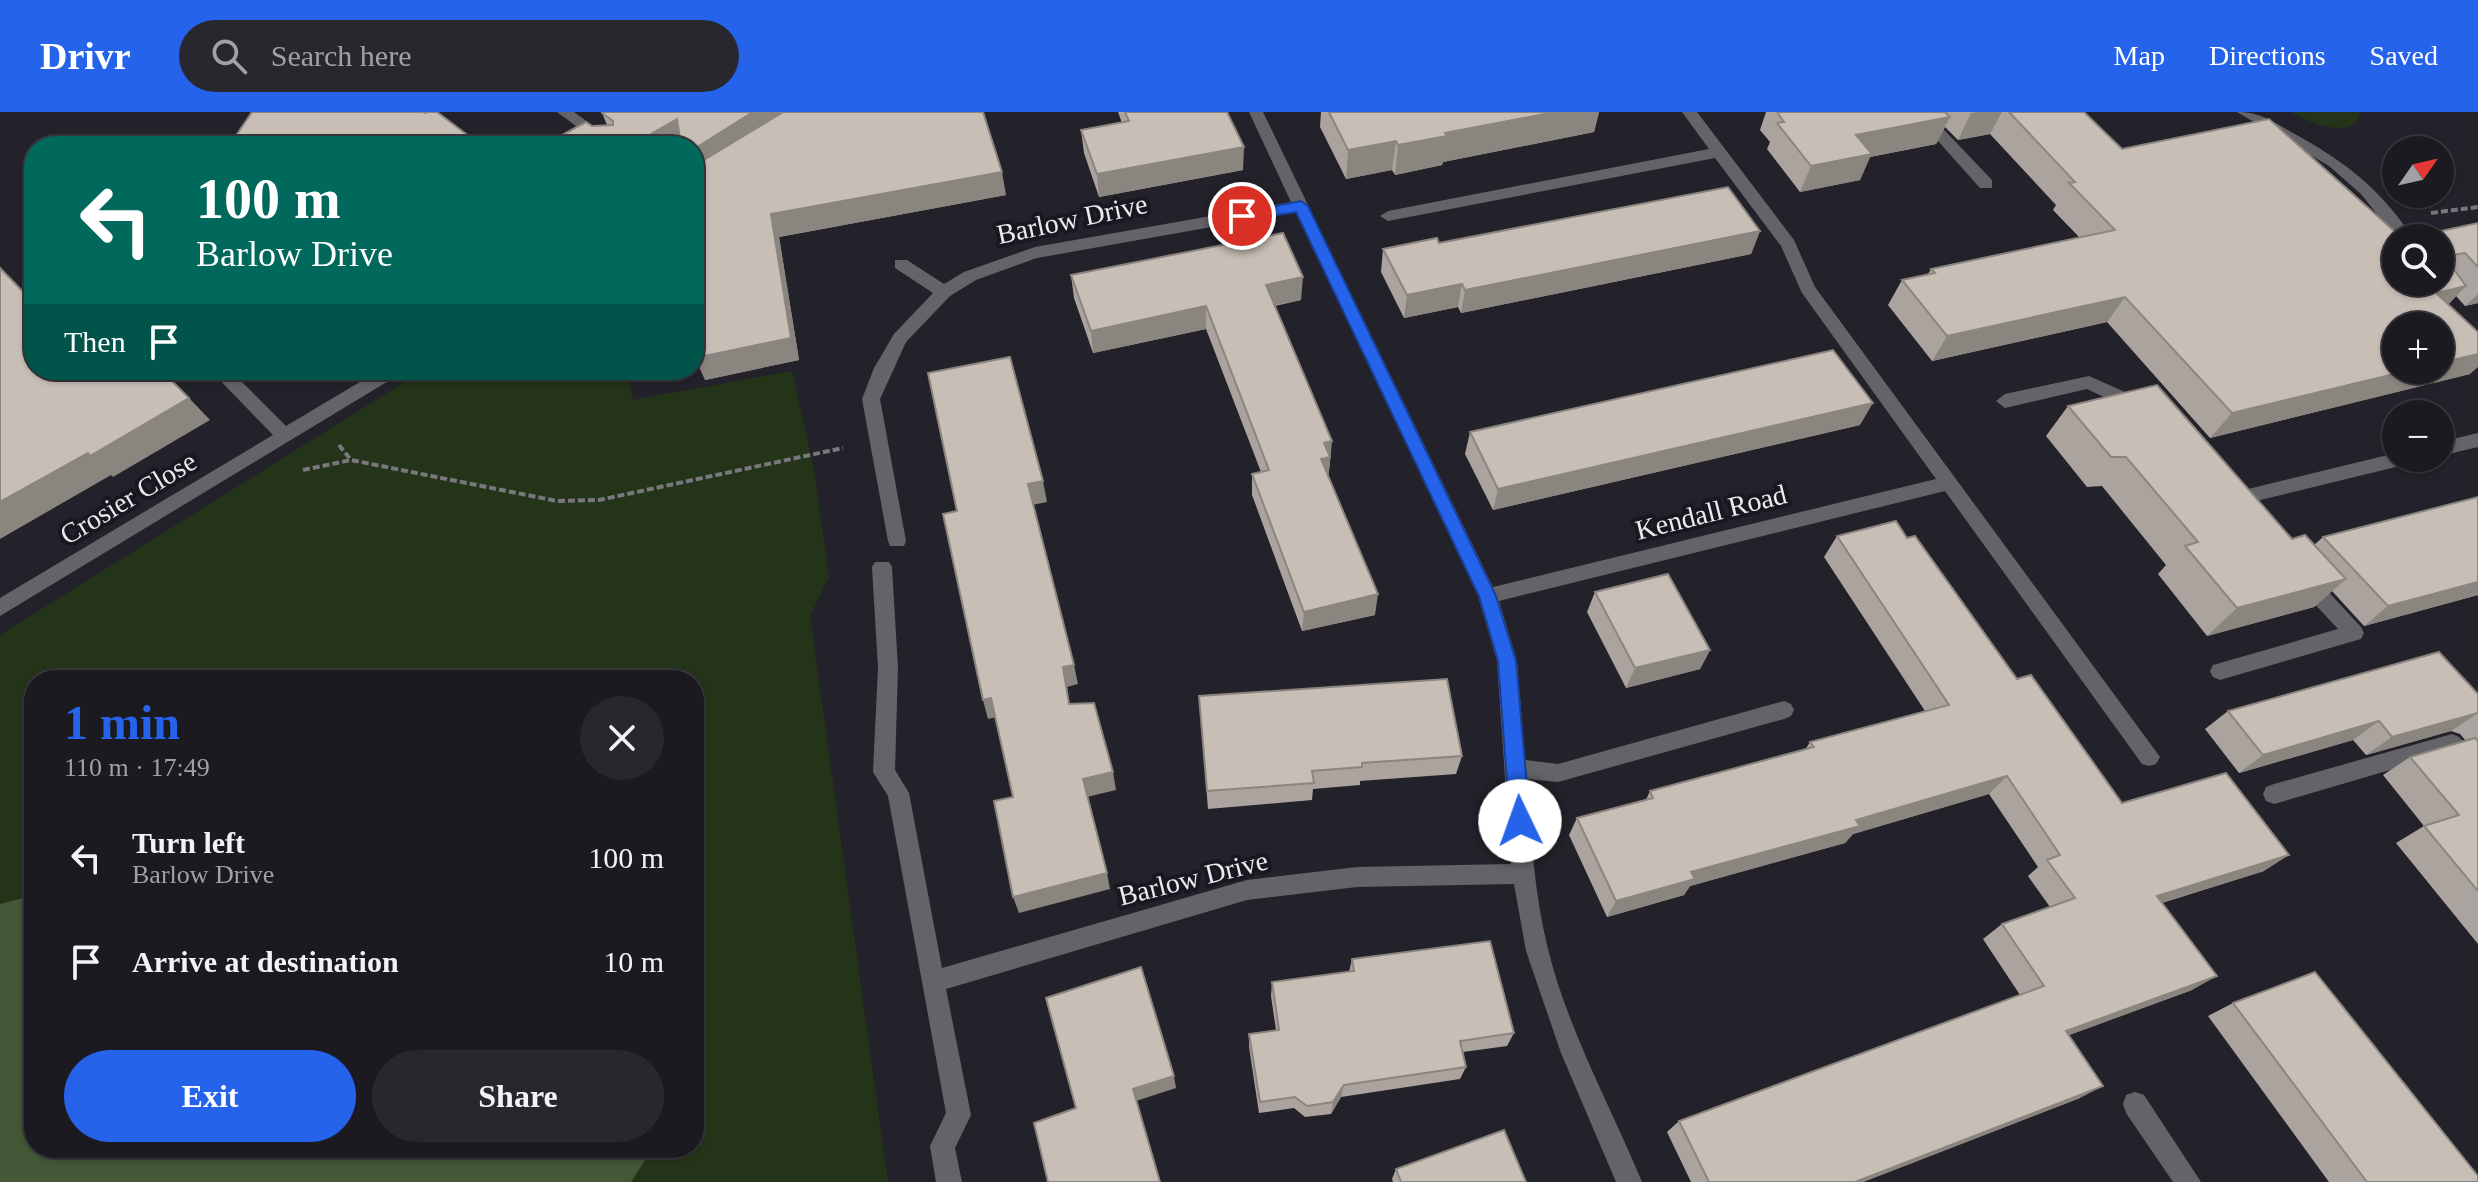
<!DOCTYPE html>
<html lang="en">
<head>
<meta charset="utf-8">
<style>
  body { margin:0; font-family:"Times New Roman",serif; background:#27272d; color:#f1f3f6; height:100vh; display:flex; flex-direction:column; font-size:30px; white-space:nowrap }
  * { box-sizing:border-box; margin:0 }
  p { font-size:26px; color:#9fa1a5 }
  .icon { flex:none; width:44px; height:44px; fill:none; stroke:currentColor; stroke-width:2; stroke-linecap:round; stroke-linejoin:round }
  .map { position:relative; flex:1; overflow:hidden }
  .details { position:absolute; left:24px; top:558px; width:680px; height:488px; display:flex; flex-direction:column; background:#1a1a20; border-radius:32px; box-shadow:0 2px 6px #0004,0 0 0 2px #38383e }
  .details>* { flex:none }
  .top-card { position:absolute; left:24px; top:24px; width:680px; height:244px; border-radius:32px; box-shadow:0 2px 6px #0004,0 0 0 2px #38383e; background:#00695c; color:#fff; overflow:hidden }
  .needle { width:52px; rotate:56deg }
  .buttons { position:absolute; left:2382px; top:24px; display:grid; gap:16px }
  .buttons a { display:grid; place-items:center; width:72px; height:72px; border-radius:50%; background:#1a1a20; box-shadow:0 2px 6px #0004,0 0 0 2px #38383e; font-size:40px }
  .pin { position:absolute; display:grid; place-items:center; width:68px; height:68px; color:#fff; margin:-34px; border:4px solid #fff; border-radius:50%; box-shadow:0 2px 8px #0007 }
  .me { position:absolute; width:88px; margin:-44px; rotate:357deg; stroke-linejoin:round; filter:drop-shadow(0 0 6px #0008) }
  .turn { display:flex; align-items:center; gap:28px; height:168px; padding:0 40px; font-size:36px }
  .turn .icon { width:104px; height:104px; stroke-width:2.5 }
  .turn b { display:block; font-size:56px; line-height:68px }
  .then { display:flex; align-items:center; height:76px; padding:0 40px; background:#0003; gap:16px; font-size:30px }
  .round { display:grid; place-items:center; flex:none; width:84px; height:84px; border-radius:42px; background:#27272d }
  .head { display:flex; align-items:center; justify-content:space-between; height:136px; padding:0 40px }
  h1 { font-size:48px; font-weight:700; line-height:60px; color:#2563eb }
  .cta { display:flex; gap:16px; margin-top:auto; padding:16px 40px }
  .cta a { flex:1; height:92px; border-radius:48px; background:#2563eb; color:#fff; font-size:32px; font-weight:700; line-height:92px; text-align:center }
  .cta a+a { background:#27272d; color:#f1f3f6 }
  ul { padding:0; list-style:none }
  li { display:flex; align-items:center; gap:24px; height:104px; padding:0 40px }
  li div { flex:1 }
  li b { display:block; font-size:30px }
  li em { font-style:normal }
  header { display:flex; align-items:center; gap:48px; box-sizing:border-box; height:112px; padding:0 40px; background:#2563eb; color:#fff }
  header strong { font-size:38px }
  nav { display:flex; gap:44px; margin-inline-start:auto; font-size:28px }
  .search { width:560px; height:72px; background:#27272d; display:flex; align-items:center; gap:20px; box-sizing:border-box; padding:0 28px; border-radius:44px; color:#9fa1a5; font-size:30px }
  .map>svg:first-child { display:block }
  .green { fill:#243419; fill-rule:evenodd }
  .forest { fill:#445837 }
  .lines { fill:none; stroke-linecap:round; stroke-linejoin:round }
  .path { stroke:#78777e; stroke-width:4; stroke-dasharray:7 3; stroke-linecap:butt }
  .minor { fill:#646468; fill-rule:evenodd }
  .wall { fill:#aba39d }
  .shaded-wall { fill:#8b857f }
  .building { fill:#c7beb6; stroke:#8b857f; stroke-width:2 }
  .route { fill:#2563eb; stroke:#184099; stroke-width:2 }
  .labels { text-anchor:middle; dominant-baseline:central; stroke-width:8; stroke-linejoin:round; paint-order:stroke }
  .street-label { font-size:28px; fill:#ebeaf0; stroke:#191820 }
</style>
</head>
<body>
<header>
<strong>Drivr</strong>
<div class="search"><svg class="icon" aria-label="search" viewBox="0 0 24 24"><circle cx="10" cy="10" r="6"/><path d="M15 15l6 6"/></svg>Search here</div>
<nav><a>Map</a><a>Directions</a><a>Saved</a></nav>
</header>
<div class="map">
<svg width="2478" height="1070" viewBox="0 0 2478 1070">
  <rect width="100%" height="100%" fill="#23222a"/>
  <path class="green" d="M2291 0H2360L2357 10C2340 24 2308 10 2291 0Z
    M424 258H627L633 288 792 259 814 357 829 465 810 504 888 1070H0V523ZM34 568H694V1036H34Z"/>
  <path class="forest" d="M34 783V1036H653L631 1070H0V792Z"/>
  <g class="lines">
    <path class="path" d="M2431 101 2478 95
      M339 333 351 348
      M303 358 351 348 557 389 599 388 843 336"/>
    <path class="minor" d="M557 0H574L621 34H603Z
      M1249 0H1263L1493 475 1936 367 1802 181 1781 134 1715 46 1388 109 1380 104 1388 99 1709 37 1682 0H1697L1794 128 1815 175 2160 645 2156 652 2149 654 2142 652 1945 379 1499 489 1517 549 1525 648 1558 652 1784 589 1791 592 1794 598 1791 604 1784 607 1558 670 1527 667C1531 724 1534 781 1548 837 1567 916 1611 995 1642 1070H1616L1561 941 1526 839 1514 772 1357 775 1247 788 946 877 971 1003 955 1036 962 1070H936L930 1034 946 1001 888 684 873 660 878 556 872 455 875 450H889L892 455 898 556 895 658 909 681 942 856 1247 768 1357 755 1511 752 1497 549 1478 484 1296 100 1037 146 976 168 950 184 906 230 880 287 906 429 904 434H890L888 429 862 287 874 256 894 222 933 181 895 156V148H907L944 172 964 160 1035 135 1291 90Z
      M1912 0H1927L1992 68V76H1980Z
      M2237 0C2261 0 2273 10 2293 21 2344 49 2380 76 2413 126H2396L2361 82 2329 54Z
      M210 258H230L286 314 380 258H403L400 262 0 504V486L273 323Z
      M635 258H653V261L644 267 638 265Z
      M2089 264 2145 289 2148 294 2145 299H2133L2087 277 2005 296 1996 289 2005 282Z
      M2478 321V335L2440 344V330Z
      M2396 341V346H2413L2404 353 2232 395 2223 388 2232 381Z
      M2304 459 2311 461 2361 515 2364 521 2361 527 2220 568 2213 565 2210 559 2213 553 2338 517 2297 473 2294 467 2297 461Z
      M2452 622 2459 625 2477 644V658L2470 660 2463 658 2448 641 2274 692 2266 689 2263 682 2266 675 2274 672Z
      M2135 980 2144 983 2201 1070H2173L2126 1001 2123 992 2126 983Z"/>
  </g>
  <path class="wall" d="M1118 0H1227L1243 58 1099 85 1084 41 1081 18 1122 11Z
    M1321 0H1599L1594 20 1443 50 1442 53 1395 63 1392 58 1346 67 1320 15Z
    M1766 0H2084L2122 37 2396 170 2440 126 2478 111V191L2465 194 2456 184 2448 193 2470 262 2210 326 2107 210 1932 249 1888 193 1902 168 1928 162 1931 157 2080 126 2053 98 2056 93 1990 22 1958 28 1945 15 1936 32 1870 45 1860 68 1800 80 1767 37 1770 30 1760 18Z
    M602 1 1006 83 779 125 799 248 705 268 694 34H542L607 13Z
    M1760 119 1751 142 1461 201 1458 195 1404 206 1381 160 1383 137 1439 131Z
    M1071 163 1301 188 1275 194 1330 351 1328 364 1375 503 1302 519 1252 383V362L1261 360 1206 217 1093 241 1074 186Z
    M2068 294 2292 427 2314 433 2323 425 2478 385V483L2364 514 2332 479 2314 495 2207 524 2158 462 2166 453 2102 374 2087 375 2046 324Z
    M1860 313 1493 398 1465 342 1470 320Z
    M1837 424 1907 426 2017 567 2122 691 2264 759 2162 791 2192 878 2069 923 2080 986 1863 1070H1691L1667 1020 1679 1009 2020 883 1983 827 2002 812 2050 795 2028 764 2038 755 1989 682 1853 722 1845 731 1690 774 1684 783 1607 805 1569 723 1577 706 1646 688 1650 679 1805 638 1810 630 1925 599 1824 445Z
    M1595 480 1710 538 1700 557 1626 576 1587 500Z
    M2478 582V832L2396 731 2424 714 2383 663 2410 645 2466 629 2460 622 2451 619 2366 643 2353 628 2239 661 2205 617 2228 599Z
    M1199 584 1462 644 1456 662 1360 669V673L1313 677 1312 688 1208 697Z
    M1352 847 1514 921 1507 934 1463 940 1466 955 1460 967 1341 985 1331 1002 1305 1005 1294 996 1259 1001 1249 935V922L1276 918 1271 884 1272 870 1349 860Z
    M2233 891 2478 1070H2329L2208 904Z
    M1396 1057 1526 1070H1393L1392 1067Z"/>
  <path class="shaded-wall" d="M753 0H797L694 65V37Z
    M1555 0H1599L1594 20 1443 50 1442 53 1395 63 1398 33 1445 21Z
    M1978 0H2002L1990 22 1958 28 1971 1Z
    M1950 5 1936 32 1870 45 1860 68 1800 80 1811 54 1856 23Z
    M677 7 687 30 679 34H630Z
    M1396 29 1392 58 1346 67 1348 38Z
    M1244 35 1243 58 1099 85 1097 62Z
    M1002 60 1006 83 779 125 799 248 705 268 695 246 771 102Z
    M1760 119 1751 142 1461 201 1465 178Z
    M1303 165 1301 188 1266 195V173Z
    M1462 172 1458 195 1404 206 1407 183Z
    M2466 174 2441 200 2436 181Z
    M2478 182V191L2465 194Z
    M2125 185 2107 210 1932 249 1947 224Z
    M1206 194V217L1093 241 1091 219Z
    M2478 242V255L2470 262 2210 326 2232 301 2411 258H2440V251Z
    M189 286 210 308 113 365 111 363 0 427V390Z
    M1873 291 1860 313 1493 398 1498 377Z
    M1332 329 1330 351 1328 366 1321 347 1324 331Z
    M1043 369 1047 390 1032 393 1028 372Z
    M2346 467 2314 495 2207 524 2237 496Z
    M2478 470V483L2364 514 2388 494Z
    M1378 482 1375 503 1302 519 1304 500Z
    M1710 538 1700 557 1626 576 1635 556Z
    M1074 553 1078 572 1067 575 1072 611 1063 555Z
    M991 586 997 605 988 607 983 588Z
    M2478 601 2451 619 2366 643 2392 625Z
    M2379 609 2353 628 2239 661 2263 643Z
    M1113 660 1116 678 1087 685 1083 667Z
    M2007 664 1989 682 1853 722 1845 731 1690 774 1684 783 1607 805 1616 789 1691 760 1856 708Z
    M2289 743 2264 759 2135 799 2157 784Z
    M1107 761 1110 777 1019 801 1013 785Z
    M2217 864 2192 878 2045 932 2066 919Z
    M1174 964 1176 976 1136 989 1133 977Z
    M1344 973 1341 985 1331 1002 1333 990Z
    M2103 974 2080 986 1863 1070H1855Z"/>
  <path class="building" d="M252 0H423L425 1 428 0H437L482 34H229Z
    M603 0H753L694 37V34H681L677 7 630 34H542L586 10 592 14 613 13V9L602 1Z
    M783 0H983L1002 60 771 102 791 226 695 246 694 179 700 178 694 132V54Z
    M1125 0H1227L1244 35 1097 62 1081 18 1129 9Z
    M1329 0H1555L1445 21 1447 24 1398 33 1396 29 1348 38Z
    M1777 0H1945L1950 5 1856 23 1872 42 1811 54 1777 11 1784 10Z
    M2009 0H2084L2122 37 2269 7 2402 126H2396V170H2440V126H2409L2478 111V155L2465 141 2444 144 2466 174 2436 181 2478 220V242L2440 251V214H2396V258H2411L2232 301 2125 185 1947 224 1902 168 1935 161 1931 157 2115 118 2069 71 2075 70Z
    M184 29 190 34H173Z
    M1728 75 1760 119 1465 178 1462 172 1407 183 1383 137 1437 126 1439 131Z
    M1283 121 1303 165 1266 173 1332 329 1324 331 1330 345 1321 347 1378 482 1304 500 1252 362 1269 358 1206 194 1091 219 1071 163Z
    M0 156 34 191V258H107L113 263 122 258H161L189 286 90 344 88 341 0 390Z
    M1833 238 1873 291 1498 377 1470 320Z
    M1010 245 1043 369 1028 372 1074 553 1063 555 1069 592 1094 591 1113 660 1083 667 1107 761 1013 785 994 689 1013 685 991 586 983 588 943 402 957 399 928 261Z
    M2157 273 2292 427 2305 423 2346 467 2237 496 2185 434 2198 430 2126 345H2111L2068 294Z
    M2478 385V470L2388 494 2323 425Z
    M1896 409 1907 426 1915 424 2017 567 2031 563 2122 691 2226 661 2289 743 2157 784 2217 864 2066 919 2103 974 1855 1070H1709L1679 1009 2044 874 2002 812 2075 786 2047 748 2060 743 2007 664 1856 708 1860 714 1691 760 1695 767 1616 789 1577 706 1653 686 1650 679 1814 635 1810 630 1949 593 1837 424Z
    M1668 462 1710 538 1635 556 1595 480Z
    M2439 540 2478 582V601L2392 625 2379 609 2263 643 2228 599Z
    M1447 567 1462 644 1362 651V655L1312 659 1314 671 1207 679 1199 584Z
    M2475 626 2478 629V779L2424 714 2459 703 2410 645Z
    M1490 829 1514 921 1460 929 1466 955 1344 973 1333 990 1307 994 1295 985 1260 990 1249 922 1279 918 1272 870 1354 859 1352 847Z
    M1141 855 1174 964 1133 977 1160 1070H1048L1034 1011 1076 996 1046 886Z
    M2315 860 2478 1064V1070H2367L2233 891Z
    M1504 1018 1526 1070H1401L1396 1057Z"/>
  <path class="route" d="M1301 89 1308 94 1496 484 1516 549 1530 709 1527 716 1520 718 1513 716 1510 709 1498 549 1479 484 1296 100 1242 109 1234 104 1242 100Z"/>
  <g class="labels">
    <g class="street-label">
      <text transform="translate(1072 107) rotate(-12)">Barlow Drive</text>
      <text transform="translate(128 386) rotate(-31)">Crosier Close</text>
      <text transform="translate(1711 400) rotate(-14)">Kendall Road</text>
      <text transform="translate(1193 766) rotate(-14)">Barlow Drive</text>
    </g>
  </g>
</svg>
<div class="buttons">
<a><svg class="needle" viewBox="-14 -14 28 28"><path d="M0-13l5 13h-10z" fill="#e53935"/><path d="M0 13l5-13h-10z" fill="#9fa1a5"/></svg></a>
<a><svg class="icon" aria-label="search" viewBox="0 0 24 24"><circle cx="10" cy="10" r="6"/><path d="M15 15l6 6"/></svg></a>
<a>+</a>
<a>−</a>
</div>
<div class="pin" style="left:1242px;top:104px;background:#d93025"><svg class="icon" aria-label="arrive" viewBox="0 0 24 24"><path d="M6 21V4h12l-3 4 3 4H6"/></svg></div>
<svg class="me" style="left:1520px;top:709px" viewBox="-20 -20 40 40"><circle r="19" fill="#fff"/><path d="M0-13L10 11 0 6-10 11z" fill="#2563eb"/></svg>
<div class="top-card">
<div class="turn"><svg class="icon" aria-label="left" viewBox="0 0 24 24"><path d="M17 20v-9H6M10 6l-5 5 5 5"/></svg><div><b>100 m</b>Barlow Drive</div></div>
<div class="then">Then<svg class="icon" aria-label="arrive" viewBox="0 0 24 24"><path d="M6 21V4h12l-3 4 3 4H6"/></svg></div>
</div>
<section class="details">
<div class="head"><div><h1>1 min</h1><p>110 m · 17:49</p></div><a class="round"><svg class="icon" aria-label="close" viewBox="0 0 24 24"><path d="M6 6l12 12M18 6L6 18"/></svg></a></div>
<ul>
<li><svg class="icon" aria-label="left" viewBox="0 0 24 24"><path d="M17 20v-9H6M10 6l-5 5 5 5"/></svg><div><b>Turn left</b><p>Barlow Drive</p></div><em>100 m</em></li>
<li><svg class="icon" aria-label="arrive" viewBox="0 0 24 24"><path d="M6 21V4h12l-3 4 3 4H6"/></svg><div><b>Arrive at destination</b></div><em>10 m</em></li>
</ul>
<div class="cta"><a>Exit</a><a>Share</a></div>
</section>
</div>
</body>
</html>
